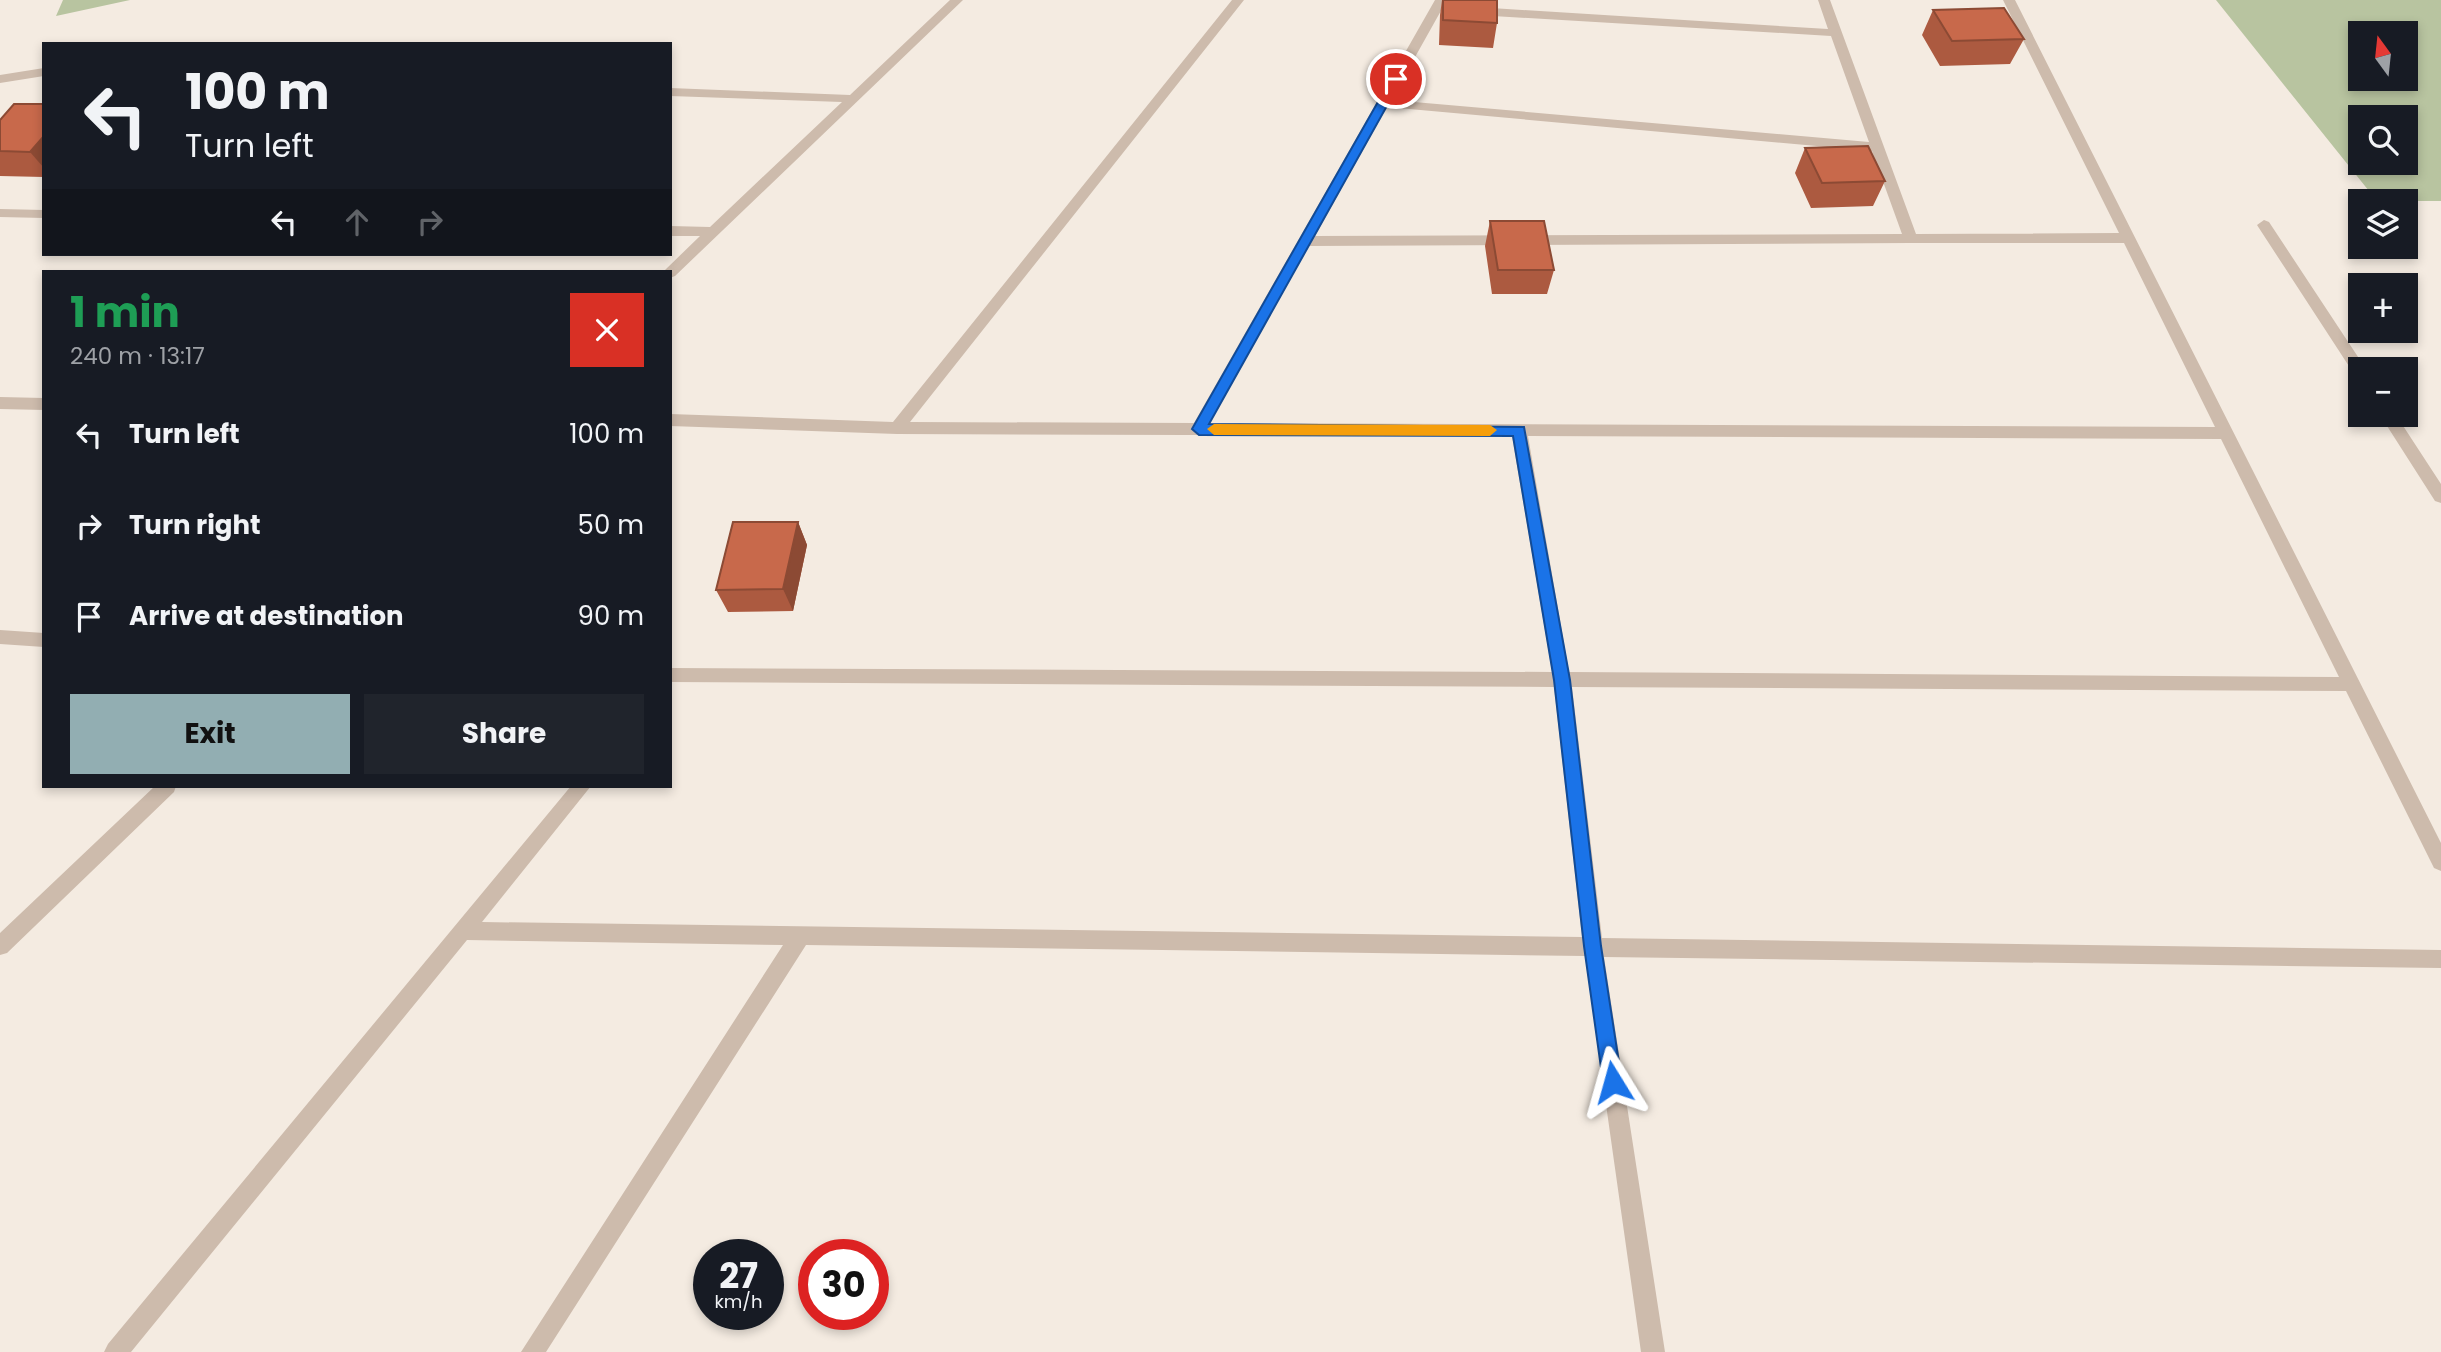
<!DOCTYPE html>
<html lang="en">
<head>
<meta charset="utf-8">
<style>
  body { margin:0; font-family:Poppins,sans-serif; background:#20242c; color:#f1f3f6; height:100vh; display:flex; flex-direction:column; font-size:26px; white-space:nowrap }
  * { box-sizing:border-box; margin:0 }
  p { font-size:23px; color:#9ea1a6 }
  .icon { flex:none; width:38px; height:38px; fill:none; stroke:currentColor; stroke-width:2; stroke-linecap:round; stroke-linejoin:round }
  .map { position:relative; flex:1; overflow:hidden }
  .drawer { position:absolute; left:42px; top:270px; width:630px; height:518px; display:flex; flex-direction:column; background:#171b24; border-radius:0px; box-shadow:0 4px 10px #0003 }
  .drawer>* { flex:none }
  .guide { position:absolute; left:42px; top:42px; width:630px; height:214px; border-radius:0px; box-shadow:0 4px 10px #0003; background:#171b24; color:#f1f3f6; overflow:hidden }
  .needle { width:46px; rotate:345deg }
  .fabs { position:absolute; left:2348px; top:21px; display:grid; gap:14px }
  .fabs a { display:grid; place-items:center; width:70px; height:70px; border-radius:0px; background:#171b24; box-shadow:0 4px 10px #0003; font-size:35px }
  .speed { position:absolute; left:693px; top:1239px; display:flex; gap:14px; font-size:35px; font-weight:700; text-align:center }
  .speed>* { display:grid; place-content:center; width:91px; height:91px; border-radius:50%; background:#171b24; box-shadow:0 4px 10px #0003; line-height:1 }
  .speed small { font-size:18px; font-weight:400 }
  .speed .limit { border:10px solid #d22; background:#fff; color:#111 }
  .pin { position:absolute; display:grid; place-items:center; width:60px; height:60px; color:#fff; margin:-30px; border:4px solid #fff; border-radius:50%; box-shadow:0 2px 7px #0007 }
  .me { position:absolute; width:77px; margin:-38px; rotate:352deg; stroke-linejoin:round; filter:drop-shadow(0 0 5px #0008) }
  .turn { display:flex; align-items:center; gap:24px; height:147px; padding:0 28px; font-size:32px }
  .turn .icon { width:91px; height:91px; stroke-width:2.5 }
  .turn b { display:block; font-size:49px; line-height:60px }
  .lanes { display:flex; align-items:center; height:66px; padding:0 28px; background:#0003; justify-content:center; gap:35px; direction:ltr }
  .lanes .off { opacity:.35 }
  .round { display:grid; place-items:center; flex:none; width:74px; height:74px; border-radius:0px; background:#20242c }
  .headline { display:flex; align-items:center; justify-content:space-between; height:119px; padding:0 28px }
  h1 { font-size:42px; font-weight:700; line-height:52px; color:#1e9e55 }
  .button { display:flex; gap:14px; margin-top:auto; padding:14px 28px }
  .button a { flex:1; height:80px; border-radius:0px; background:#92aeb2; color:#111; font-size:28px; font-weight:700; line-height:80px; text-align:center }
  .button a+a { background:#20242c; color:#f1f3f6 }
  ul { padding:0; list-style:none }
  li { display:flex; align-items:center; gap:21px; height:91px; padding:0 28px }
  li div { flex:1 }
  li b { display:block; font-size:26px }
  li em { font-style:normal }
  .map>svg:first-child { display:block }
  .green { fill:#b8c4a0; fill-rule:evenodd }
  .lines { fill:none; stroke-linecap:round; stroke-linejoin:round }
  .minor { fill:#cdbbac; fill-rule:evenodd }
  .wall { fill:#ac5a40 }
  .shaded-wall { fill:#8c4a34 }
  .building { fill:#c8694b; stroke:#8c4a34; stroke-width:2 }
  .route { fill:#1a73e8; stroke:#114b97; stroke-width:2 }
  .slow { fill:#f59e0b }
</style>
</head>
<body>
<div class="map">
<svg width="2441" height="1352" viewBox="0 0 2441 1352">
  <rect width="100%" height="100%" fill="#f4ebe1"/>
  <path class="green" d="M63 0H130L56 16Z
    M2216 0H2441V201H2377ZM2361 33H2406V79H2361ZM2361 117H2406V163H2361Z"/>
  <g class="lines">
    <path class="minor" d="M950 0H963L675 276 670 278V271L665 270 700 236H670V226L710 227 842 102 670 96V88L850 95Z
      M1232 0H1244L910 422 1194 423 1435 0H1447L1391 100 1869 142 1831 36 1476 15 1470 11 1476 7 1828 29 1818 0H1830L1916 234 2119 233 2003 0H2015L2441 843V871L2434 868 2346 691 1572 687 1602 938 2441 950V968L1604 957 1665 1352H1641L1585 956 806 945 546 1352H521L783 945 467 940 131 1352H104L108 1344 571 786H591L482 922 1582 937 1554 687 670 682V668L1552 672 1512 436 897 434 670 426V414L893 422ZM1387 107 1872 151 1902 234 1315 236ZM1910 243H2124L2215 427 1210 423 1309 246ZM1528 436 2221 439 2339 677 1569 672Z
      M44 68V76L0 83V75Z
      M0 209 44 210V218L0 217Z
      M2264 220 2269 222 2366 369H2361V378L2356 377 2257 225Z
      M0 397 44 398V410L0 409Z
      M2380 415H2396L2441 484V503L2435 501Z
      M0 630 44 633V647L0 644Z
      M155 786H176L174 792 7 953 0 955V933Z"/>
  </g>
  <path class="wall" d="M1442 0H1497V23L1493 48 1439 45 1440 15Z
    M1933 10 2024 39 2010 64 1940 66 1922 35Z
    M44 104V177L0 176V120Z
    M1805 148 1885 181 1873 206 1811 208 1795 173Z
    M1490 221 1554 270 1547 294H1492L1485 246Z
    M798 522 807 545 793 611 728 612 716 590Z"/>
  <path class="shaded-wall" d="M44 136V168L30 152Z
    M798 522 807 545 793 611 783 589Z"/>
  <path class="building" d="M1443 0H1497V23L1443 20Z
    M2004 8 2024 39 1952 41 1933 10Z
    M14 104H44V136L30 152 0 151V120Z
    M1868 146 1885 181 1822 183 1805 148Z
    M1490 221H1544L1554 270H1498Z
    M733 522H798L783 589 716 590Z"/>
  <path class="route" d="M1396 76 1402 79 1209 424 1524 427 1570 680 1601 946 1622 1082 1619 1088 1613 1091 1606 1088 1603 1082 1584 946 1554 680 1513 436 1199 435 1192 429 1391 79Z"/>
  <path class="slow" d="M1214 424 1490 425 1497 430 1490 436 1214 435 1207 429Z"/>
</svg>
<div class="fabs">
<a><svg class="needle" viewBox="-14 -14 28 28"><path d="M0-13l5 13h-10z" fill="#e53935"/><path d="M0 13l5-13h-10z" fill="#9ea1a6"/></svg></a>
<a><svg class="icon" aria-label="search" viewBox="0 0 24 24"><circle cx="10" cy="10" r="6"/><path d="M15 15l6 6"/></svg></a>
<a><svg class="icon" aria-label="layers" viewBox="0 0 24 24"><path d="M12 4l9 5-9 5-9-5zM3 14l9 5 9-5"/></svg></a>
<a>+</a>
<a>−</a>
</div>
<div class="speed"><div>27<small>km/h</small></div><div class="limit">30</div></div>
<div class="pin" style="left:1396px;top:79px;background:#d93025"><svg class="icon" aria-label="arrive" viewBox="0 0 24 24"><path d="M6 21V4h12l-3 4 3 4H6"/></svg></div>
<svg class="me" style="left:1613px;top:1082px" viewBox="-20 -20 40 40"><path d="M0-17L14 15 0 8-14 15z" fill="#1a73e8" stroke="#fff" stroke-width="4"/></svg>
<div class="guide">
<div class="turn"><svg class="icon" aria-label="left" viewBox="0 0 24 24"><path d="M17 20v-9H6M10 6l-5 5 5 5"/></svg><div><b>100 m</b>Turn left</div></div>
<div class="lanes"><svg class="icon" aria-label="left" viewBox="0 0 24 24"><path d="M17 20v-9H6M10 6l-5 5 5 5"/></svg><svg class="icon off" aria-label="ahead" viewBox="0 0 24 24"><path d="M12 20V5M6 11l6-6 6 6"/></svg><svg class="icon off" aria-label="right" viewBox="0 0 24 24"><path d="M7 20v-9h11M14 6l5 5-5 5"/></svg></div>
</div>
<section class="drawer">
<div class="headline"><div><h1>1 min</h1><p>240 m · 13:17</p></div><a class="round" style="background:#d93025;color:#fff"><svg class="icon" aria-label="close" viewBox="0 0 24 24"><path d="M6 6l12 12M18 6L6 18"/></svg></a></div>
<ul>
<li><svg class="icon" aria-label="left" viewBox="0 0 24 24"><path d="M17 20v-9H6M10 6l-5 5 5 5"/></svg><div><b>Turn left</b></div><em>100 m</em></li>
<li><svg class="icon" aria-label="right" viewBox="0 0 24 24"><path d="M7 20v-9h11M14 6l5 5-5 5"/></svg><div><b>Turn right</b></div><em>50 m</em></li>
<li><svg class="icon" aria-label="arrive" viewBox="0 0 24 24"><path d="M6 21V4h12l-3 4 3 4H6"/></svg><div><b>Arrive at destination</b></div><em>90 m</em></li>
</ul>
<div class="button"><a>Exit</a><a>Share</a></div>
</section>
</div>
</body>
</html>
